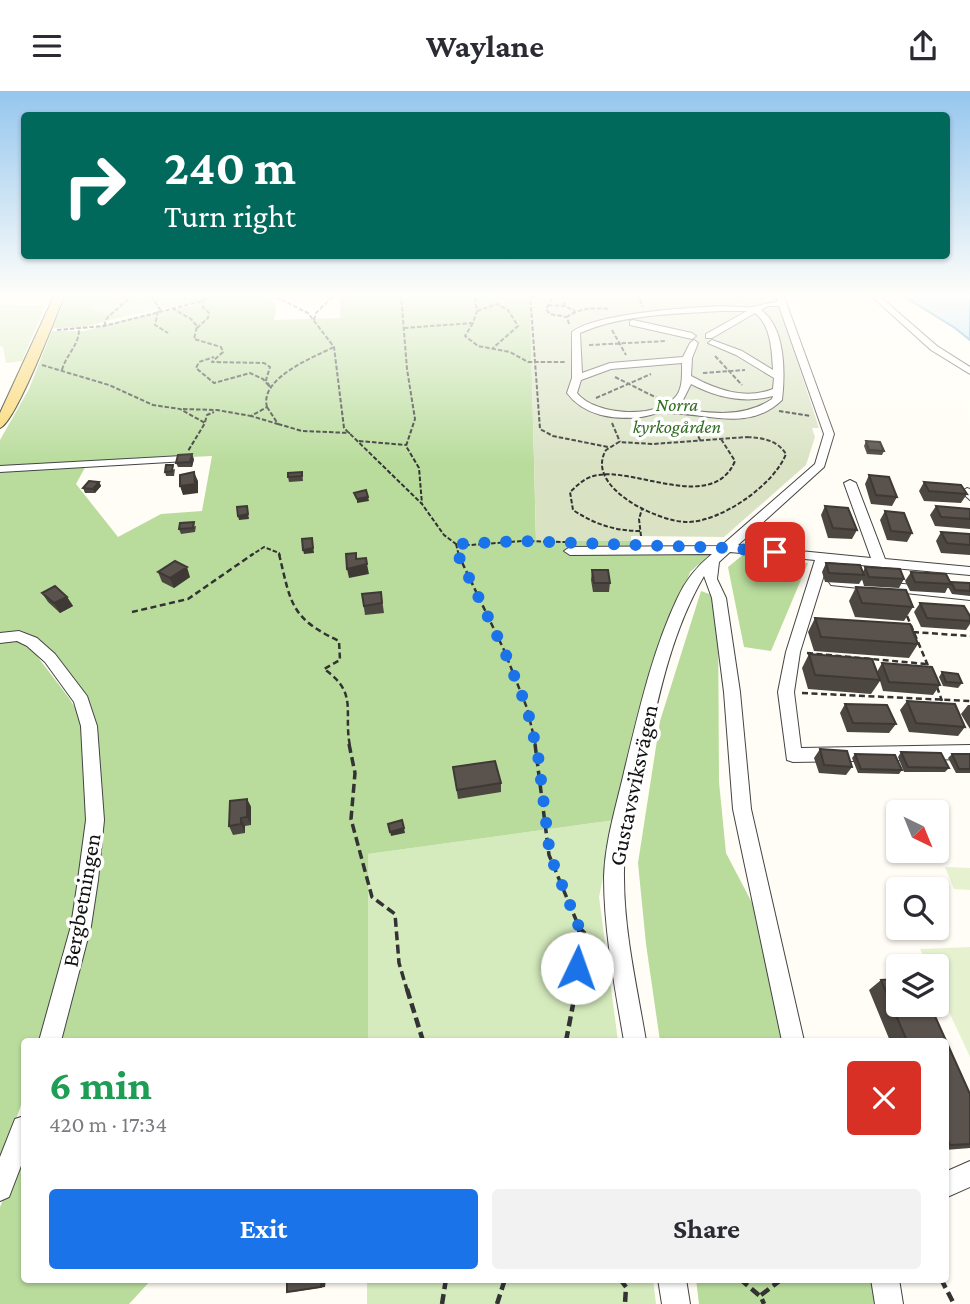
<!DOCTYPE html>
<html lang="en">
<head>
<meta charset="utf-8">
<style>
  body { margin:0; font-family:"Crimson Pro",serif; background:#f2f2f3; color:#2b2b33; height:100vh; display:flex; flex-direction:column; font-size:26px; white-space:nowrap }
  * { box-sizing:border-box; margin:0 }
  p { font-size:23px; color:#7c7c81 }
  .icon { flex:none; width:38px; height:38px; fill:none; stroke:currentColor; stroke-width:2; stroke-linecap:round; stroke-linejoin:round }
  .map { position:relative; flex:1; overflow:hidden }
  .sheet { position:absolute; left:21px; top:947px; width:928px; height:245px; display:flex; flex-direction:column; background:#fff; border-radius:7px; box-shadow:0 2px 5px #0004 }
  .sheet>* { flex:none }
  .hud { position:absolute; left:21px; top:21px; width:929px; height:147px; border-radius:7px; box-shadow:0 2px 5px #0004; background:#00695c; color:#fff; overflow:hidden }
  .needle { width:46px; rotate:137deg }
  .buttons { position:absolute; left:886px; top:709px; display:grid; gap:14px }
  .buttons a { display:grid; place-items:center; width:63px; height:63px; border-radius:7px; background:#fff; box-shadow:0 2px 5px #0004; font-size:35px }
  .pin { position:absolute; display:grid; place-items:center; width:60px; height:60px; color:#fff; margin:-30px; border-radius:14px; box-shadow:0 4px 10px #0006 }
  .me { position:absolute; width:77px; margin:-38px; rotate:3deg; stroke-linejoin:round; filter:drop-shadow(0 0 5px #0008) }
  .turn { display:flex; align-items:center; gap:24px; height:147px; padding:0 28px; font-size:32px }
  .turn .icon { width:91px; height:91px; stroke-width:2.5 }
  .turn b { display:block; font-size:49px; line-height:60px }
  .round { display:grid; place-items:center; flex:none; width:74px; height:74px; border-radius:7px; background:#f2f2f3 }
  .overview { display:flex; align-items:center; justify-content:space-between; height:119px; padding:0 28px }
  h1 { font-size:42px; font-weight:700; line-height:52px; color:#1e9e55 }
  .button { display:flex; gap:14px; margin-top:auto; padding:14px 28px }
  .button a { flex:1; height:80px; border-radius:7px; background:#1a73e8; color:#fff; font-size:28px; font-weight:700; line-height:80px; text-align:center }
  .button a+a { background:#f2f2f3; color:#2b2b33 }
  header { display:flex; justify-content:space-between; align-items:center; height:91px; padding:0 28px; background:#fff; font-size:32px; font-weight:700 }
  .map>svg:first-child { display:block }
  .green { fill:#d5ebbd }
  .forest { fill:#b9dc9c; fill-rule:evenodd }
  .cemetery { fill:#d9e3c4 }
  .pitch { fill:#e6f2cf }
  .water { fill:#b9e0f7; stroke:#3f96cf; stroke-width:2 }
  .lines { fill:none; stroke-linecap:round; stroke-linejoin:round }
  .minor-casing { stroke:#444; stroke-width:2 }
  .major-casing { stroke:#222; stroke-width:2 }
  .path-far3 { stroke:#333; stroke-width:2; stroke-dasharray:4.5 2; stroke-linecap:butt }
  .path-far2 { stroke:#333; stroke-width:2.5; stroke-dasharray:6 3.5; stroke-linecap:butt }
  .path-far1 { stroke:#333; stroke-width:3.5; stroke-dasharray:9 4.5; stroke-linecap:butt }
  .path { stroke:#333; stroke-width:4.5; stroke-dasharray:10 5; stroke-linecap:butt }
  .minor { fill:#fff; fill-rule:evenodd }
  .major { fill:#f9d66b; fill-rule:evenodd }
  .wall { fill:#4d4742 }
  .shaded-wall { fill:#3f3936 }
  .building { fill:#5a524d; stroke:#3f3936; stroke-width:2 }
  .route { stroke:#1a73e8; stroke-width:12; stroke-dasharray:0 21.6 }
  .labels { text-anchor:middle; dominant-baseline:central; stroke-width:7; stroke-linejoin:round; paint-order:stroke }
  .far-park-label { font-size:19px; font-style:italic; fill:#2f6b1f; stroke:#fff }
  .street-label { font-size:23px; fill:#111; stroke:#fff }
</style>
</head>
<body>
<header><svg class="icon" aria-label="menu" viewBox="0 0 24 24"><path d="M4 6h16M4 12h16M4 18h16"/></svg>Waylane<svg class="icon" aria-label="share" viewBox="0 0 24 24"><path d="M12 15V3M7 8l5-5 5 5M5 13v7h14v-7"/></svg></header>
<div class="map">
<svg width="970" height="1213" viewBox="0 0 970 1213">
  <rect width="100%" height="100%" fill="#fffdf5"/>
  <path class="green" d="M67 203H201L193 212 135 223 84 236 53 237Z
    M0 214 45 215 22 270 6 272 3 256 0 255Z
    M615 729 599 806 618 950H368V763Z
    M367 1188H653L656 1213H367Z"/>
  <path class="forest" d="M67 203H147L98 210 89 217 104 223 123 225 84 236 53 237Z
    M180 203H266L276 215 274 229 340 227 341 203H499L501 210H530L536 450H631L632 461 701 459 709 464 690 481 639 632 615 729 368 763V950H60L92 831 104 727 96 633 87 604 50 567 38 547 20 539 0 543V349L29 298 52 240H84L137 226 194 215 201 211 183 213V204ZM212 365 202 420 161 423 118 446 76 393 88 371Z
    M744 463 808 472 771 560 744 556 728 476Z
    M701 500 715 505 718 515 719 691 726 762 761 829 787 950H660L646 853 638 772 660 630Z
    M17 550 34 561 69 607 79 623 84 658 86 735 72 835 40 950H24V1006L0 1072V551Z
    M24 1057V1188H152L129 1213H0V1116Z
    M696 1188H874L877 1213H699Z"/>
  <path class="cemetery" d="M499 203H775L819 337H812L815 346 806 374 724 446 631 445V450H536L530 210H501Z"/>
  <path class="pitch" d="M945 776 970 777V799L954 798Z
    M970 856V966L936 893V875H928L920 858Z"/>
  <path class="water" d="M900 203H970V249L955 237Z"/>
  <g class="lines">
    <g class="minor-casing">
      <path id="minor" d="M775 203H783L834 343 824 376 738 454 871 467 844 392 850 389 856 392 885 468 970 476V484L828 471 800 561 794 601 801 657 970 654V668L793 671 787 669 778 601 786 561 815 469 730 461 719 471 717 488 726 507 740 601 751 718 804 950H782L733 718 724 601 712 507 704 485C670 543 657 612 643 677 634 713 623 749 624 787 624 841 637 896 646 950H624C615 897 604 841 604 786 605 749 617 713 625 677 639 620 652 561 677 508 685 490 697 475 712 463L570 464 564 460 570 456 721 455 815 373 824 343 779 215H768L761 219C786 237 785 283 782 309 747 343 702 320 662 322 655 322 648 325 641 326 614 329 584 325 567 302L572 287V241C597 222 686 217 720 215 730 215 742 217 752 216 761 215 768 211 778 211ZM721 220H747L706 243V247H712L755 222C771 234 772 260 773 279L742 260 712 249 708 252 736 264 774 287 773 298C745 309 717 299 691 285L692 267 698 252 694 249 690 252 683 266 610 272 582 282 580 242C622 223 676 223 721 220ZM682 272C682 282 683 295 677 304 659 329 595 325 577 302L581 289 611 278ZM691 293C716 306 744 313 773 305L772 308C742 328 707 322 673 317L683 309Z
        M869 203H877L937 255 970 276V283L931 259Z
        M633 229 692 242 696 245 692 248 630 234V230Z
        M182 365 188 368 186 370 0 381V375Z
        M967 397 970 398V409L961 401Z
        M836 487 970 499V509L831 494 829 491 831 488Z
        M19 540 37 547 55 563 87 605 97 635 104 729 98 789 91 835 61 950H39L71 835 78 789 86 729 81 635 74 611 45 571 27 555 17 550 0 552V542Z
        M24 1025V1067L9 1106 0 1110V1066L15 1028Z
        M970 1070V1096L945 1107V1081Z
        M658 1188H686L690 1213H662Z
        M871 1188H899L903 1213H875Z"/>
    </g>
    <g class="major-casing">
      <path id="major" d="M55 203H65C56 225 16 331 0 337V322Z"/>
    </g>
    <path class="path-far3" d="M144 203 153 208 161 220
      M270 203 308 222 334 256 344 337 422 413 444 444 456 453 471 454 523 450 565 451
      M401 203 407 278 415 328 406 355 419 377 422 413
      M530 203 540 338 553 345 608 356
      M637 203 643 216
      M736 203 744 208
      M548 214 565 215 575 220
      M565 215 563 206 551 203 552 207 546 218 550 223 567 226
      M172 217 191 228 197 235 194 248 221 256 223 261 212 271 264 272 270 276 266 289 270 296 263 288 250 282 214 292 196 277 199 271 214 266
      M158 220 155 234 168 242
      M477 220 497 213 508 219 518 235 493 257
      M314 229 316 222 335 203
      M473 232 465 245 478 255 510 261 528 271H566
      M569 233 567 226C581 216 594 217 610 218
      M104 235 107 227 134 203
      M197 237 208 227 209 222 203 216V210
      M404 237 473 232 477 220 474 203
      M57 239 104 235 203 210 207 203
      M612 239 626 264
      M589 254 666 250
      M715 265 742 294
      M42 274 109 294 153 314 180 318 205 332 188 360
      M62 279C66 264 79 254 79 239
      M703 282 745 279
      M615 286 659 308
      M596 307 651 283
      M267 316C259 287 314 266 334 256
      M267 316 278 333 251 325Z
      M183 318 217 319 251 325
      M779 320 811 325
      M205 331 207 324 214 321
      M612 332 620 351
      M278 333 302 340 350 342
      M693 333 700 349
      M747 346C763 347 777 349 786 363 774 394 721 431 687 431 658 431 584 396 606 359L619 351 653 353Z
      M359 350 406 354
      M640 440C615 440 594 433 573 419L570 401C579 393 585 386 598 384 637 377 713 422 735 370L721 348
      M641 445 639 428 642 418
      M456 453 459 465
      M250 465 264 456 279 462 280 465"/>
    <path class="path-far2" d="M279 463C291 512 290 527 339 550L340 569 324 578C359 602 343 621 350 655
      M458 463 504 559 527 617 536 655
      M132 521 188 508 253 463
      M907 525 929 577
      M913 541 970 545
      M807 562 926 573
      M937 596 942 610
      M802 602 970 610"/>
    <path class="path-far1" d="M349 653 355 682 351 728 372 806 395 823 399 872 407 899
      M535 653 549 764 579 836 576 899
      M579 836 601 859"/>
    <path class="path" d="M407 898 423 950
      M566 950 576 898
      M620 1188 626 1196 625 1213
      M740 1188 761 1206 764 1213
      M941 1188 954 1213
      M761 1204 782 1188
      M442 1213 446 1188
      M497 1213 505 1188"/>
    <use href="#minor" class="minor"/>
    <use href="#major" class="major"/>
  </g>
  <path class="wall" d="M866 350 884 360 882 364 867 363 864 355Z
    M194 368 192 376H178L176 372Z
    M175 378 174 385H166L165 381Z
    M302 381 303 390 289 391 288 386Z
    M869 384 897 406 892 415 871 413 865 393Z
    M99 391 101 395 95 402H85L83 397Z
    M924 391 967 403 961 412 924 410 919 400Z
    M825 415 857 439 852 448 828 447 821 424Z
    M936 415 970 418V438L935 435 930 424Z
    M885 420 912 442 907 451 887 449 880 429Z
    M196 435 195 441 181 443 179 438Z
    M941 441 970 443V464L941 462 936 450Z
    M826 472 863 481 865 476 904 488 899 497 864 495 862 488 859 493 825 491 822 481Z
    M592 479 610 492 609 501H593L591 489Z
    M158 481 190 486 174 497 162 491Z
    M911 481 950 492 951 491 970 493V505L952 503 948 496 945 502 910 500 905 490Z
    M856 496 913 516 904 530 855 526 849 510Z
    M381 501 384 522 365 524 362 503Z
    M42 502 67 506 73 515 60 522 48 511Z
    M920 512 970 525V533L966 539 921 536 914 521Z
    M815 527 918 553 909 567 814 560 808 541Z
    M809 563 877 581 882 572 940 594 933 604 883 600 880 590 871 603 808 598 802 577Z
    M942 581 962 592 958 597 943 595 939 586Z
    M907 610 965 636 958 645 909 641 900 619Z
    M845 613 896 633 889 642 847 641 840 622Z
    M968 614H970V638L961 623Z
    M820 658 852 676 846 684 819 682 814 667Z
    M901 661 949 677 945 681H904L898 666Z
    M855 663 902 679 899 683 858 682 852 667Z
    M952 663H970V682H956L948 667Z
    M453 676 501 692V701L458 708Z
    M247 708 251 716V734L245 735V742L233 744 229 735Z
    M898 888V914H930L970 1003V1057L945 1059V950H890L869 899 881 889Z
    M287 1188 325 1196 292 1201H287Z"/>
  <path class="shaded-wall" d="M192 363 194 368 192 376 190 371Z
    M194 381 198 390V402L183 404 180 395Z
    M99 391 101 395 95 402 93 398Z
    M368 406 369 410 357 412V408Z
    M247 415 249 428 239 429 238 425Z
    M312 447 314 462 304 463 303 459Z
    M367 473 369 483 349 487 347 478Z
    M187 476 190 486 174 497 170 487Z
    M67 506 73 515 60 522 54 512Z
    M247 708 251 716V734L247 726Z
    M241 727 245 735V742L241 733Z
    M404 737 405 742 391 745 390 741Z
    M321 1188H326L325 1196H321Z"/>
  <path class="building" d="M866 350 880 351 884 360 869 359Z
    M192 363 190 371 176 372 178 364Z
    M166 374H173L172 380 165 381Z
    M194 381 195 393 180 395V384Z
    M302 381V385L288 386V382Z
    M869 384 889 386 897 406 876 404Z
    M89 390 99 391 93 398 83 397Z
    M924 391 961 394 967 403 929 400Z
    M366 399 368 406 357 408 354 402Z
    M247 415 248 423 238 425 237 416Z
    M825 415 848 417 857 439 833 437Z
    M936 415 970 418V428L941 426Z
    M885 420 904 422 912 442 891 440Z
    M194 431 193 437 179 438 180 432Z
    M941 441 970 443V454L947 452Z
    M312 447 313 457 303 459 302 448Z
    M356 462V468L366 467 367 473 347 478 346 463Z
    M175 470 187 476 170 487 158 481Z
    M826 472 860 474 864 484 829 482Z
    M865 476 900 478 904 488 869 486Z
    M592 479H608L610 492H594Z
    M911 481 946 483 951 493 915 491Z
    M951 491 970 492V500L955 499Z
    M55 495 67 506 54 512 42 502Z
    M856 496 906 499 913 516 862 512Z
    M381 501 382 512 364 515 362 503Z
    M920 512 964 515 970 525V530L927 527Z
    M815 527 910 533 918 553 821 546Z
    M809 563 872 568 880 589 815 584Z
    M882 572 932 576 940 594 889 591Z
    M942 581 958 583 962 592 946 591Z
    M907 610 955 613 965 636 916 632Z
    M845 613 887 614 896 633 853 632Z
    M820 658 847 660 852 676 824 674Z
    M901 661 941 662 949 677 908 676Z
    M855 663 895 664 902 679 861 678Z
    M952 663H970V678H959Z
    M495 670 501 692 457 699 453 676Z
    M247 708V726L241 727V733L229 735 230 710Z
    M402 729 404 737 390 741 388 733Z
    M898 888V914H930L970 1003V1053L950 1054 945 1042V950H907L881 889Z
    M287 1188H321V1196L287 1201Z"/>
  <linearGradient id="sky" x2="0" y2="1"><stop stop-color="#95c6ee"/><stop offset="0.55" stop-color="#fffefa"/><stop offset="1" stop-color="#fffefa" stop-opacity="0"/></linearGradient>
  <rect width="970" height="372" fill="url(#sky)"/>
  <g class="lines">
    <path class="route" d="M577 877 579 836 550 764 538 664 527 617 504 559 459 466 456 453 523 450 726 457 775 461"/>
  </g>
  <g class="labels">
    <g class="far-park-label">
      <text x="677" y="313">Norra<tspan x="677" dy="22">kyrkogården</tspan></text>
    </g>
    <g class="street-label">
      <text transform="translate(633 694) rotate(-78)">Gustavsviksvägen</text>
      <text transform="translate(81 809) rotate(-80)">Bergbetningen</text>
    </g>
  </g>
</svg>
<div class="buttons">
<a><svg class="needle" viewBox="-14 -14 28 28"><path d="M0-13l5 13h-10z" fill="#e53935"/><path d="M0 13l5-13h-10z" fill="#7c7c81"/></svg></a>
<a><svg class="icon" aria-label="search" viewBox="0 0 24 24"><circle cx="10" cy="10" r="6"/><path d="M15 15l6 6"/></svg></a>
<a><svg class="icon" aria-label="layers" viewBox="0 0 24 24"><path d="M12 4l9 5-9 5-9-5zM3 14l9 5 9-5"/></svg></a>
</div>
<div class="pin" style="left:775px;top:461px;background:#d93025"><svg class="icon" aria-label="arrive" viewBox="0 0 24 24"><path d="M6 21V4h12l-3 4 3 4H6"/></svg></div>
<svg class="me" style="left:577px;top:877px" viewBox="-20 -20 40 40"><circle r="19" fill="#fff"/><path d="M0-13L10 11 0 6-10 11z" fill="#1a73e8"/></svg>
<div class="hud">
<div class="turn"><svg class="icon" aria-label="right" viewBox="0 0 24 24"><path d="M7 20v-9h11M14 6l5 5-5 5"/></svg><div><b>240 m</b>Turn right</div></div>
</div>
<section class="sheet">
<div class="overview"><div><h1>6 min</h1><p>420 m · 17:34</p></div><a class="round" style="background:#d93025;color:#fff"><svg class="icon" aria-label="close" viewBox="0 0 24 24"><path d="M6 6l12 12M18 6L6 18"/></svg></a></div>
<div class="button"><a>Exit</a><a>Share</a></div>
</section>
</div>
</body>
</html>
